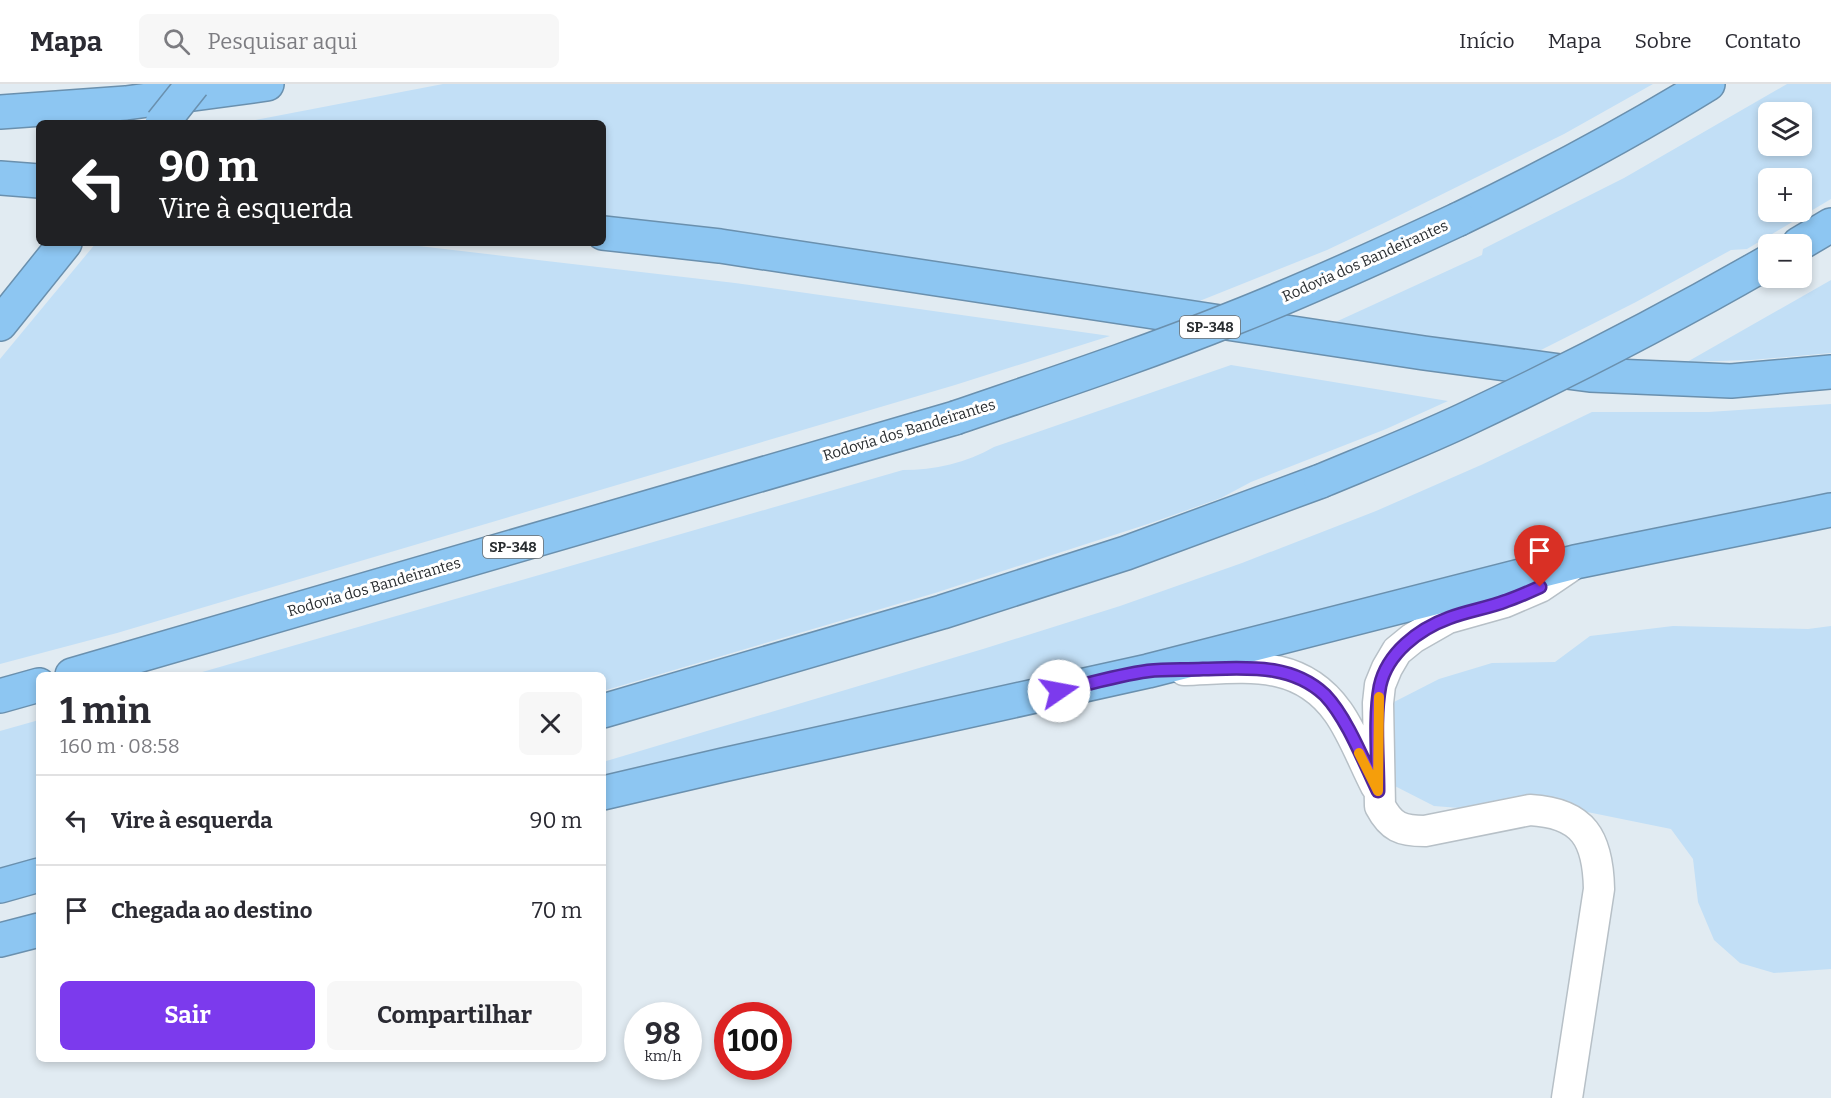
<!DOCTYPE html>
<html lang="pt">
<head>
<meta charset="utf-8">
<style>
  body { margin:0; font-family:Bitter,serif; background:#f7f7f7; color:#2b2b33; height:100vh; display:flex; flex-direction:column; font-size:22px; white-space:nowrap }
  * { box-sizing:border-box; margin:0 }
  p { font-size:20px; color:#7c7c81 }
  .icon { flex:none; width:33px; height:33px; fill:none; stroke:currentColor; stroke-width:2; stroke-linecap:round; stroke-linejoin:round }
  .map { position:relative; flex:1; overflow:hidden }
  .drawer { position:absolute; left:36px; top:588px; width:570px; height:390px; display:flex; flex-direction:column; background:#fff; border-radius:9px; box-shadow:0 3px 9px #0003 }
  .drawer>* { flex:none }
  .top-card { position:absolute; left:36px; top:36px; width:570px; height:126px; border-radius:9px; box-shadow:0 3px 9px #0003; background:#202124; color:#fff; overflow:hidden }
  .controls { position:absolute; left:1758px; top:18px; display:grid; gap:12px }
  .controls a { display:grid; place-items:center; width:54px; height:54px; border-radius:9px; background:#fff; box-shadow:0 3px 9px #0003; font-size:30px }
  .speed { position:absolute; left:624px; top:918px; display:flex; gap:12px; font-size:30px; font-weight:700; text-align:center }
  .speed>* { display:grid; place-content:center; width:78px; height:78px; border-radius:50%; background:#fff; box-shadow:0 3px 9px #0003; line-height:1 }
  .speed small { font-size:15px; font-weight:400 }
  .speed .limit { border:9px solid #d22; background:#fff; color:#111 }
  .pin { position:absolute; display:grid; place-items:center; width:51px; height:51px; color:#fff; margin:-62px -26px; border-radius:50% 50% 50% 0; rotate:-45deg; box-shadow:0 0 6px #0007 }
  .pin .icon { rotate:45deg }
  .me { position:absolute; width:66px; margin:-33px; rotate:78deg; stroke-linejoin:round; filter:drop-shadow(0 0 4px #0008) }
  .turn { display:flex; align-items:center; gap:21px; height:126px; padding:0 24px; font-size:27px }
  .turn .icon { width:78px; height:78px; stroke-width:2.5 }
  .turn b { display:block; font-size:42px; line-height:51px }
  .round { display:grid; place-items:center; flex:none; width:63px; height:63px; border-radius:9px; background:#f7f7f7 }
  .overview { display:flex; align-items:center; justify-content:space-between; height:102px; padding:0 24px }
  h1 { font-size:36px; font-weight:700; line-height:45px }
  .primary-button { display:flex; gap:12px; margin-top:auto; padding:12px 24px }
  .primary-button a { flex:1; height:69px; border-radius:9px; background:#7c3aed; color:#fff; font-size:24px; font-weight:700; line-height:69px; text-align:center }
  .primary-button a+a { background:#f7f7f7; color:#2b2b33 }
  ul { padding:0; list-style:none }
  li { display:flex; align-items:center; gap:18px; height:90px; padding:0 24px; border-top:2px solid #e1e1e2 }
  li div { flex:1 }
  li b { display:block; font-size:22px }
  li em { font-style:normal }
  header { display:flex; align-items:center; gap:36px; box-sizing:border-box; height:84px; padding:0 30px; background:#fff; border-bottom:2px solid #e1e1e2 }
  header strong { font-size:28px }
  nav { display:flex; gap:33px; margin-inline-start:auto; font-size:21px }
  .search { width:420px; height:54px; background:#f7f7f7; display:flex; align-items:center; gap:15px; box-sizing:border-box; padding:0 21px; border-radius:9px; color:#7c7c81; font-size:22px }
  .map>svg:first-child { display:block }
  .green { fill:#c2dff6; fill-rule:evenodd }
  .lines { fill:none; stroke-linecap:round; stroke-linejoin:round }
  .minor-casing { stroke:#b7c0c7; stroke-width:33 }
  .motorway-casing { stroke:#6a90ae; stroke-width:36 }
  .minor { stroke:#fff; stroke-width:30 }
  .motorway { stroke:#8dc6f2; stroke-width:33 }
  .motorway-bridge-casing { stroke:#6a90ae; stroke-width:36; stroke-linecap:butt }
  .motorway-bridge { stroke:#8dc6f2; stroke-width:33 }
  .route-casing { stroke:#51269a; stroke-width:15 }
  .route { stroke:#7c3aed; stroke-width:10 }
  .slow { stroke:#f59e0b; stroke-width:10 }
  .labels { text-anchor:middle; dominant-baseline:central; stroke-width:6; stroke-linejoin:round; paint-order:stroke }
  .shield { fill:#fff; stroke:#696c6e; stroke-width:1.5 }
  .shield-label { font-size:14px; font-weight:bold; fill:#292d30 }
  .street-label { font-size:15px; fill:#292d30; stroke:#fff }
</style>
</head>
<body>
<header>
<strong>Mapa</strong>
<div class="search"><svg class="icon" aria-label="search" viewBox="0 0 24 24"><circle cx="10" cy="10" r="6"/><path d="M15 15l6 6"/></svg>Pesquisar aqui</div>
<nav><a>Início</a><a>Mapa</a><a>Sobre</a><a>Contato</a></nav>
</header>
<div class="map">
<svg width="1831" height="1014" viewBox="0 0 1831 1014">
  <rect width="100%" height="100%" fill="#e1ebf2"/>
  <path class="green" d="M443 0H1653L1564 50 1384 139 1327 166 1197 218 603 133V39H239Z
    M1787 0H1831V115L1747 165 1731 166 1636 218 1539 267 1329 241 1482 171 1483 165 1624 94ZM1768 28H1802V62H1768ZM1768 94H1802V128H1768Z
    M96 159H393L735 199 1110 252 955 301 117 549 0 580V275Z
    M1831 196V269L1751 276 1687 278Z
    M1231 281 1448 317 1386 345 1251 398 1221 414 1151 439 935 509 603 607V591H192L903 386C934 386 967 379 994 363Z
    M1831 320V409L603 700V678L983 565 1120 522 1242 479 1376 427 1481 381 1592 328H1709Z
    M1673 542 1808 545 1831 542V885L1774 889 1740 879 1714 856 1698 818 1693 775 1671 745 1543 719 1472 725 1434 722 1385 697 1369 645 1394 618 1439 595 1492 579 1555 578 1590 552Z
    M39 636V774L0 785V647Z"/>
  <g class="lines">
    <g class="minor-casing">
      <path id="minor" d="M1184 586C1243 584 1299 573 1338 628 1353 649 1364 679 1376 702
        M1567 1014 1599 805C1598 755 1584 729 1530 726L1425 747C1401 747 1391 743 1380 722L1378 619 1380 601 1387 584 1397 567 1413 554 1448 534 1505 518 1540 503 1571 482"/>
    </g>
    <g class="motorway-casing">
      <path id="motorway" d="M0 28 126 19 267 0
        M0 94 39 97
        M1459 135C1544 94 1627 50 1708 0
        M603 149 720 162 1424 269 1590 291 1731 297 1831 288
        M1799 160 1831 141
        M0 240 65 159
        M72 591 955 334
        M0 612 39 601
        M603 627 942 528 1126 469 1321 397
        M603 709 723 681 1148 587 1575 478 1831 426
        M0 802 39 791
        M0 856 39 846"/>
    </g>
    <use href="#minor" class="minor"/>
    <use href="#motorway" class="motorway"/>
    <g class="motorway-bridge-casing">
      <path id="motorway-bridge" d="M162 39 193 0
        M955 334C1048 302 1142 271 1234 234 1310 204 1384 170 1459 135
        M1321 397C1369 377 1417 358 1464 336 1568 287 1669 235 1768 178"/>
    </g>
    <use href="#motorway-bridge" class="motorway-bridge"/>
  </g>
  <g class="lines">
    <g class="route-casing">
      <path id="route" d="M1059 607C1088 600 1118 591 1148 587 1166 585 1185 586 1203 585 1246 584 1291 579 1325 611 1347 634 1364 678 1378 707 1378 674 1374 634 1380 602 1387 569 1419 545 1449 534 1467 527 1488 524 1506 517 1518 513 1529 508 1540 503"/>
    </g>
    <use href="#route" class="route"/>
    <path class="slow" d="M1359 669 1378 707 1379 613"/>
  </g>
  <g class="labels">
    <g class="shield">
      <rect x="1180" y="232" width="60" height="22" rx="4.5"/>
      <rect x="483" y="452" width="60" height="22" rx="4.5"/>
    </g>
    <g class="shield-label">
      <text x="1210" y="243">SP-348</text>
      <text x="513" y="463">SP-348</text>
    </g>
    <g class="street-label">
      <text transform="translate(1365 177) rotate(-24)">Rodovia dos Bandeirantes</text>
      <text transform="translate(909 346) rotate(-17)">Rodovia dos Bandeirantes</text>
      <text transform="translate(374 503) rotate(-16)">Rodovia dos Bandeirantes</text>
    </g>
  </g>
</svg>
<div class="controls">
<a><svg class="icon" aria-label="layers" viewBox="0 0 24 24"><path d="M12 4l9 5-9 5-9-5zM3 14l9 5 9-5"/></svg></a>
<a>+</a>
<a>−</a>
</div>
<div class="speed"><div>98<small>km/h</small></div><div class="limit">100</div></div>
<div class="pin" style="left:1540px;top:503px;background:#d93025"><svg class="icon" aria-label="arrive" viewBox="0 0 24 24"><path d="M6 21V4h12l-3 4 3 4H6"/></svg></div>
<svg class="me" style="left:1059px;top:607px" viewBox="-20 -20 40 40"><circle r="19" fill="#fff"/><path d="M0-13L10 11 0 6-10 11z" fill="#7c3aed"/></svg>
<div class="top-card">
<div class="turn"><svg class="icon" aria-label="left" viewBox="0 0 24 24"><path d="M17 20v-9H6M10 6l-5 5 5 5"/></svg><div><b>90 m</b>Vire à esquerda</div></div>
</div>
<section class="drawer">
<div class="overview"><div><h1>1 min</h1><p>160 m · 08:58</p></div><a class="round"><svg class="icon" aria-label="close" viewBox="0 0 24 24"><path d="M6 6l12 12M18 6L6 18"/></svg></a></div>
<ul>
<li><svg class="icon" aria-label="left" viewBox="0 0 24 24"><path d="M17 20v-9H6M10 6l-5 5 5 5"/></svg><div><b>Vire à esquerda</b></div><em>90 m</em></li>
<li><svg class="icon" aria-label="arrive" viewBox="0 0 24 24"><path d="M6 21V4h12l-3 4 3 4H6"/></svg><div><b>Chegada ao destino</b></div><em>70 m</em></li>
</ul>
<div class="primary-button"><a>Sair</a><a>Compartilhar</a></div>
</section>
</div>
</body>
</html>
